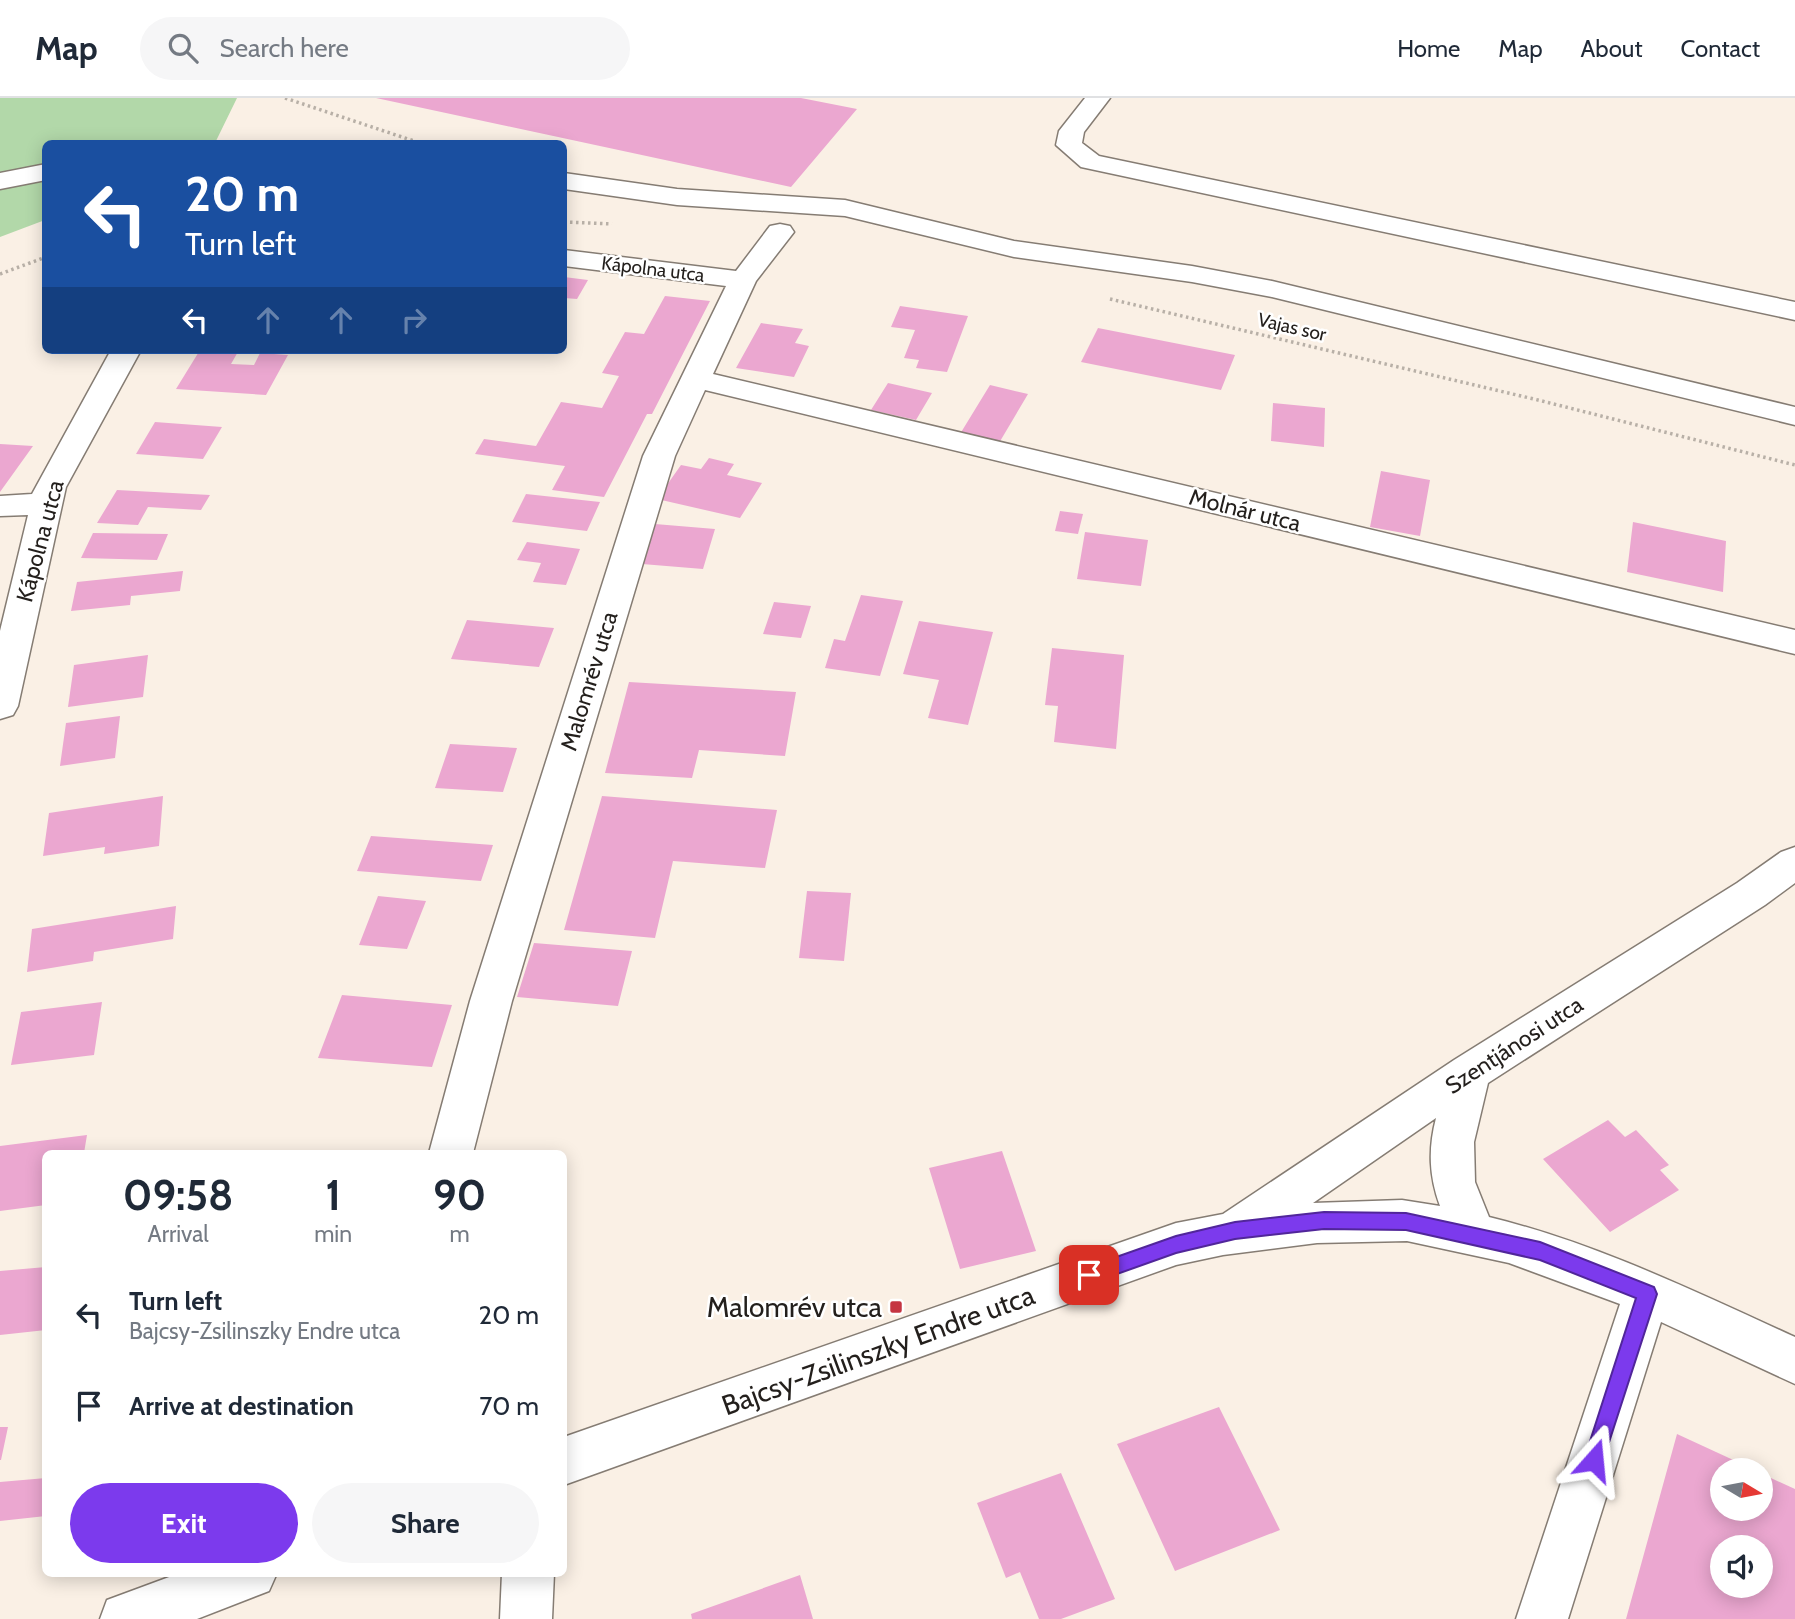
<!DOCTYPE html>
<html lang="en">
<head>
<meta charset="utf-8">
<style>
  body { margin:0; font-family:Cabin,sans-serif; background:#f6f6f7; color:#1f2937; height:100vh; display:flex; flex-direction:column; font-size:26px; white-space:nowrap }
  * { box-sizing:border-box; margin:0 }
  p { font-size:23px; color:#747a83 }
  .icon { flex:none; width:38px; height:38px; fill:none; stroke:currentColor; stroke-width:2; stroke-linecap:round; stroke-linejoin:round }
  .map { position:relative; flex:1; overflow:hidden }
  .panel { position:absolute; left:42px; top:1052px; width:525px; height:427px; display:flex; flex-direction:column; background:#fff; border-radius:10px; box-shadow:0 4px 18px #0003 }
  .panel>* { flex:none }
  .banner { position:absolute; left:42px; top:42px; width:525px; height:214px; border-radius:10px; box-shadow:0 4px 18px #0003; background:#1a4fa0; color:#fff; overflow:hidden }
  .needle { width:46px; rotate:100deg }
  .tools { position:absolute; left:1710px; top:1360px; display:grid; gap:14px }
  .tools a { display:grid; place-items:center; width:63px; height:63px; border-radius:50%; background:#fff; box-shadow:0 4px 18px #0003; font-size:35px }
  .pin { position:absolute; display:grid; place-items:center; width:60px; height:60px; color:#fff; margin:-30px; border-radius:14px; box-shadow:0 4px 10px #0006 }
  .me { position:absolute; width:77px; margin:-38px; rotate:18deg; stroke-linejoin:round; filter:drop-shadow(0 0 5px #0008) }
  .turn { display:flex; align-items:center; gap:24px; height:147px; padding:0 28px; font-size:32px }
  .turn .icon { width:91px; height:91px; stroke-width:2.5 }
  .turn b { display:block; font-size:49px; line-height:60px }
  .lanes { display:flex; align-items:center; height:66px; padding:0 28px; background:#0003; justify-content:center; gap:35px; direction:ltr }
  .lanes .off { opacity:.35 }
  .eta { display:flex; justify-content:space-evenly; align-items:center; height:119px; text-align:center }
  .eta b { font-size:42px; font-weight:700; line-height:49px }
  .action { display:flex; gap:14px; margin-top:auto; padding:14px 28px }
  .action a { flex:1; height:80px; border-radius:42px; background:#7c3aed; color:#fff; font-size:28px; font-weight:700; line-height:80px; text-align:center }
  .action a+a { background:#f6f6f7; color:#1f2937 }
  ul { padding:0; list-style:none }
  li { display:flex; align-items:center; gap:21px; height:91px; padding:0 28px }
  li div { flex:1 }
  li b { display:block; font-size:26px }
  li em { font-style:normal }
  header { display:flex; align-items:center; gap:42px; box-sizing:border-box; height:98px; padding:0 35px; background:#fff; border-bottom:2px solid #e0e1e3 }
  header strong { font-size:33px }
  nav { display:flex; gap:38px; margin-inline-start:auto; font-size:24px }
  .search { width:490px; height:63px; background:#f6f6f7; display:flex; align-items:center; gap:18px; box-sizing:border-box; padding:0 24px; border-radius:38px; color:#747a83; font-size:26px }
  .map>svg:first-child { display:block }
  .green { fill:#b2d8a9 }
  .building { fill:#eba7d0; fill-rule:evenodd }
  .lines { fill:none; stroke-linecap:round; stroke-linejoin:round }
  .minor-casing { stroke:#857c73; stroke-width:3 }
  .path { stroke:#b8b0a7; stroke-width:3.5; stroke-dasharray:2.5 3.5; stroke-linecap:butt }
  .minor { fill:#fff; fill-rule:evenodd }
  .route { fill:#7c3aed; stroke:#51269a; stroke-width:2 }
  .poi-dot { fill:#c53542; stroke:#fff; stroke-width:2.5 }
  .labels { text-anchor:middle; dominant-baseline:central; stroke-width:5; stroke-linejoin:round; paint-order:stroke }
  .far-street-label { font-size:19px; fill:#231f1c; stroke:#fff }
  .street-label { font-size:23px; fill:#231f1c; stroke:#fff }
  .near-poi-label { font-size:28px; fill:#231f1c; stroke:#fff; text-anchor:end }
  .near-street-label { font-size:28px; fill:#231f1c; stroke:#fff }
</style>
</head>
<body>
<header>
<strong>Map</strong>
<div class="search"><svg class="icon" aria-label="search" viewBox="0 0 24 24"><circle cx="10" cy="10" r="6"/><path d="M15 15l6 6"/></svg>Search here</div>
<nav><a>Home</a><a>Map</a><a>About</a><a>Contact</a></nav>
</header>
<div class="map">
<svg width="1795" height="1521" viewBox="0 0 1795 1521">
  <rect width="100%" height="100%" fill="#faf0e5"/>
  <path class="green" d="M0 0H237L215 45 46 46 45 122 0 139Z"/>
  <path class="building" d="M376 0H801L857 11 791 89Z
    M564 179 588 182 577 201 564 200Z
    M665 198 710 203 652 316H647L604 399 552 392 565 368 475 356 484 341 536 348 561 304 602 310 619 278 602 275 625 234 644 236Z
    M900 208 968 218 947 274 916 270 919 262 904 260 915 232 891 229Z
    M761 225 803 231 795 245 809 248 794 279 736 270Z
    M1098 230 1235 257 1221 292 1081 264Z
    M200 252H239L231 266 254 267 260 255 288 257 266 297 176 291Z
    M888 285 932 295 916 322 871 312Z
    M990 287 1028 296 999 345 960 336Z
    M1273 305 1325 310 1324 349 1271 343Z
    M155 324 222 329 203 361 136 356Z
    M0 346 33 348 0 394Z
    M709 360 734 366 727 377 762 385 740 420 657 401 681 367 701 371Z
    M1381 373 1430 382 1420 438 1370 429Z
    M117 392 210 397 201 412 148 409 138 427 97 425Z
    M526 396 600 404 587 433 512 424Z
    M1060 413 1083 416 1078 436 1055 433Z
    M1633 424 1726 443 1723 494 1627 474Z
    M655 426 715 431 703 471 642 466Z
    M1085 434 1148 442 1141 488 1077 481Z
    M93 435 168 436 157 462 81 460Z
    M527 444 580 451 566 487 533 484 541 465 517 462Z
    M183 473 180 493 131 498 130 507 71 513 77 484Z
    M861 497 903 503 880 578 825 570 834 541 845 543Z
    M774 504 811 508 801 540 763 536Z
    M467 522 554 530 539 569 451 561Z
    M919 523 993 534 968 627 928 620 939 582 903 576Z
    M1052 550 1124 557 1116 651 1054 644 1058 608 1045 607Z
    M148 557 143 599 68 609 74 567Z
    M629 584 796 594 785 658 699 652 692 680 605 675Z
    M120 618 115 660 60 668 66 625Z
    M450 646 517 650 503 694 435 690Z
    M163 698 159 748 104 756 105 749 43 758 49 715Z
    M602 698 777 712 765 770 673 763 655 840 564 832Z
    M371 738 493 747 481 783 357 773Z
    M807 793 851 795 844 863 799 860Z
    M378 798 426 803 407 851 359 847Z
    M176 808 173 841 94 854 93 863 27 874 32 831Z
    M534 845 632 853 618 908 517 899Z
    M342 897 452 907 432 969 318 960Z
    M102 904 94 957 11 967 21 914Z
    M1608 1022 1625 1039 1636 1032 1669 1067 1660 1072 1679 1092 1610 1134 1543 1061Z
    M87 1037 84 1055H46V1107L0 1113V1048Z
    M1002 1053 1036 1153 960 1171 929 1070Z
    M46 1169V1232L0 1237V1173Z
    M1219 1309 1280 1432 1175 1473 1117 1346Z
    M0 1329H8L1 1362H0Z
    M1677 1336 1755 1372H1722V1410H1760V1375L1795 1391V1521H1626ZM1722 1449H1760V1488H1722Z
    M1061 1375 1115 1501 1061 1521H1039L1020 1474 1006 1480 977 1405Z
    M46 1380V1418L0 1423V1384Z
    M800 1477 813 1521H692L691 1516Z"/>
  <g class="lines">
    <g class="minor-casing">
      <path id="minor" d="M1085 0H1110L1084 34 1082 45 1099 58 1795 204V222L1081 69 1056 47 1059 33Z
        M46 66V82L0 91V75Z
        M564 75 677 91 845 102 1014 143 1192 168 1272 183 1795 309V327L1272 199 1192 184 1014 159 845 118 677 107 564 91Z
        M780 126 790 128 794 134 756 183 713 276 1795 532V556L705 292 675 358 512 903 473 1055H429L470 903 643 358 726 188 564 168V152L736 173 770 128Z
        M111 252H141L66 389 18 608 13 617 0 621V533L28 417 0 418V398L32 396Z
        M1795 749V785L1765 807 1488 985 1474 1044 1475 1084 1489 1119C1596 1145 1696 1194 1795 1239V1286L1661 1224 1568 1521H1516L1620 1206 1509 1165 1407 1143 1317 1145 1223 1157 1176 1167 564 1387V1339L1176 1125 1223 1116 1454 962 1737 785 1781 754ZM1436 1020C1428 1051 1429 1078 1440 1108L1402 1102 1313 1105Z
        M180 1475H277L269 1493 197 1521H100L107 1502Z
        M502 1475H554L552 1521H500Z"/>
    </g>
    <path class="path" d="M285 0 423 46
      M564 124 612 126
      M0 176 46 159
      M1110 201 1538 302 1795 367"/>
    <use href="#minor" class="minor"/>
  </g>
  <path class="route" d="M1324 1114 1406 1115 1540 1144 1654 1189 1657 1196 1601 1369 1594 1372 1587 1369 1584 1362 1636 1200 1540 1162 1406 1132 1324 1131 1235 1141 1176 1155 1089 1186 1082 1183 1079 1177 1082 1171 1176 1138 1235 1124Z"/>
  <rect class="poi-dot" x="889" y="1202" width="14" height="14" rx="3.5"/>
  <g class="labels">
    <g class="far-street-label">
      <text transform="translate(653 171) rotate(7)">Kápolna utca</text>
      <text transform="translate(1292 229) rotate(13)">Vajas sor</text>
    </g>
    <g class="street-label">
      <text transform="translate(1245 412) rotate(14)">Molnár utca</text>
      <text transform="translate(40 443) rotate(-75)">Kápolna utca</text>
      <text transform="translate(589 583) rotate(-73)">Malomrév utca</text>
      <text transform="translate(1514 947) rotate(-33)">Szentjánosi utca</text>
    </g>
    <g class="near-poi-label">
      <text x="882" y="1209">Malomrév utca</text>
    </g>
    <g class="near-street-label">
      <text transform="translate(878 1252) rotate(-20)">Bajcsy-Zsilinszky Endre utca</text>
    </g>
  </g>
</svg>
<div class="tools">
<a><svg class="needle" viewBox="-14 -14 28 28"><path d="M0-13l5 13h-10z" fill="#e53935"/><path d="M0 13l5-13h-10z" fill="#747a83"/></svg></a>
<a><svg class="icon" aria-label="sound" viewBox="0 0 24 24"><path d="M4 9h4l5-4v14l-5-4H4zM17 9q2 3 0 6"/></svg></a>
</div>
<div class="pin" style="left:1089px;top:1177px;background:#d93025"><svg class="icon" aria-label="arrive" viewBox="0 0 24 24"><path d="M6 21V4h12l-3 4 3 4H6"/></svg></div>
<svg class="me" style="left:1594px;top:1362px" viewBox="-20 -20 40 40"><path d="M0-17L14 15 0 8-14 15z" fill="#7c3aed" stroke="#fff" stroke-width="4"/></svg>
<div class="banner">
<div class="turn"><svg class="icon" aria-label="left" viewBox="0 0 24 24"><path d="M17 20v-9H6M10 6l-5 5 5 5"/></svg><div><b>20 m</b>Turn left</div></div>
<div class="lanes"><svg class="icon" aria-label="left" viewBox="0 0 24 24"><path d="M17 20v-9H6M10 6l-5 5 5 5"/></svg><svg class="icon off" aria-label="ahead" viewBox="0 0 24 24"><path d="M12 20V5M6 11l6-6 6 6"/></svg><svg class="icon off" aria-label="ahead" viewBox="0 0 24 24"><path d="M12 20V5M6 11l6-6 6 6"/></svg><svg class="icon off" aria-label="right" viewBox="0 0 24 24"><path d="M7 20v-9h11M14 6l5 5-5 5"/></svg></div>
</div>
<section class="panel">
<div class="eta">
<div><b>09:58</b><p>Arrival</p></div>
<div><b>1</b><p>min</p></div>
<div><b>90</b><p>m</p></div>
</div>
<ul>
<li><svg class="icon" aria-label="left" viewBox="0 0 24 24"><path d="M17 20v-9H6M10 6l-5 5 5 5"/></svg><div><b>Turn left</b><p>Bajcsy-Zsilinszky Endre utca</p></div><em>20 m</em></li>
<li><svg class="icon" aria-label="arrive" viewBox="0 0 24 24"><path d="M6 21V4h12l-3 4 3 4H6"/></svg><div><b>Arrive at destination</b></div><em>70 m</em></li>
</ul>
<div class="action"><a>Exit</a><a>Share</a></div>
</section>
</div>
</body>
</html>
